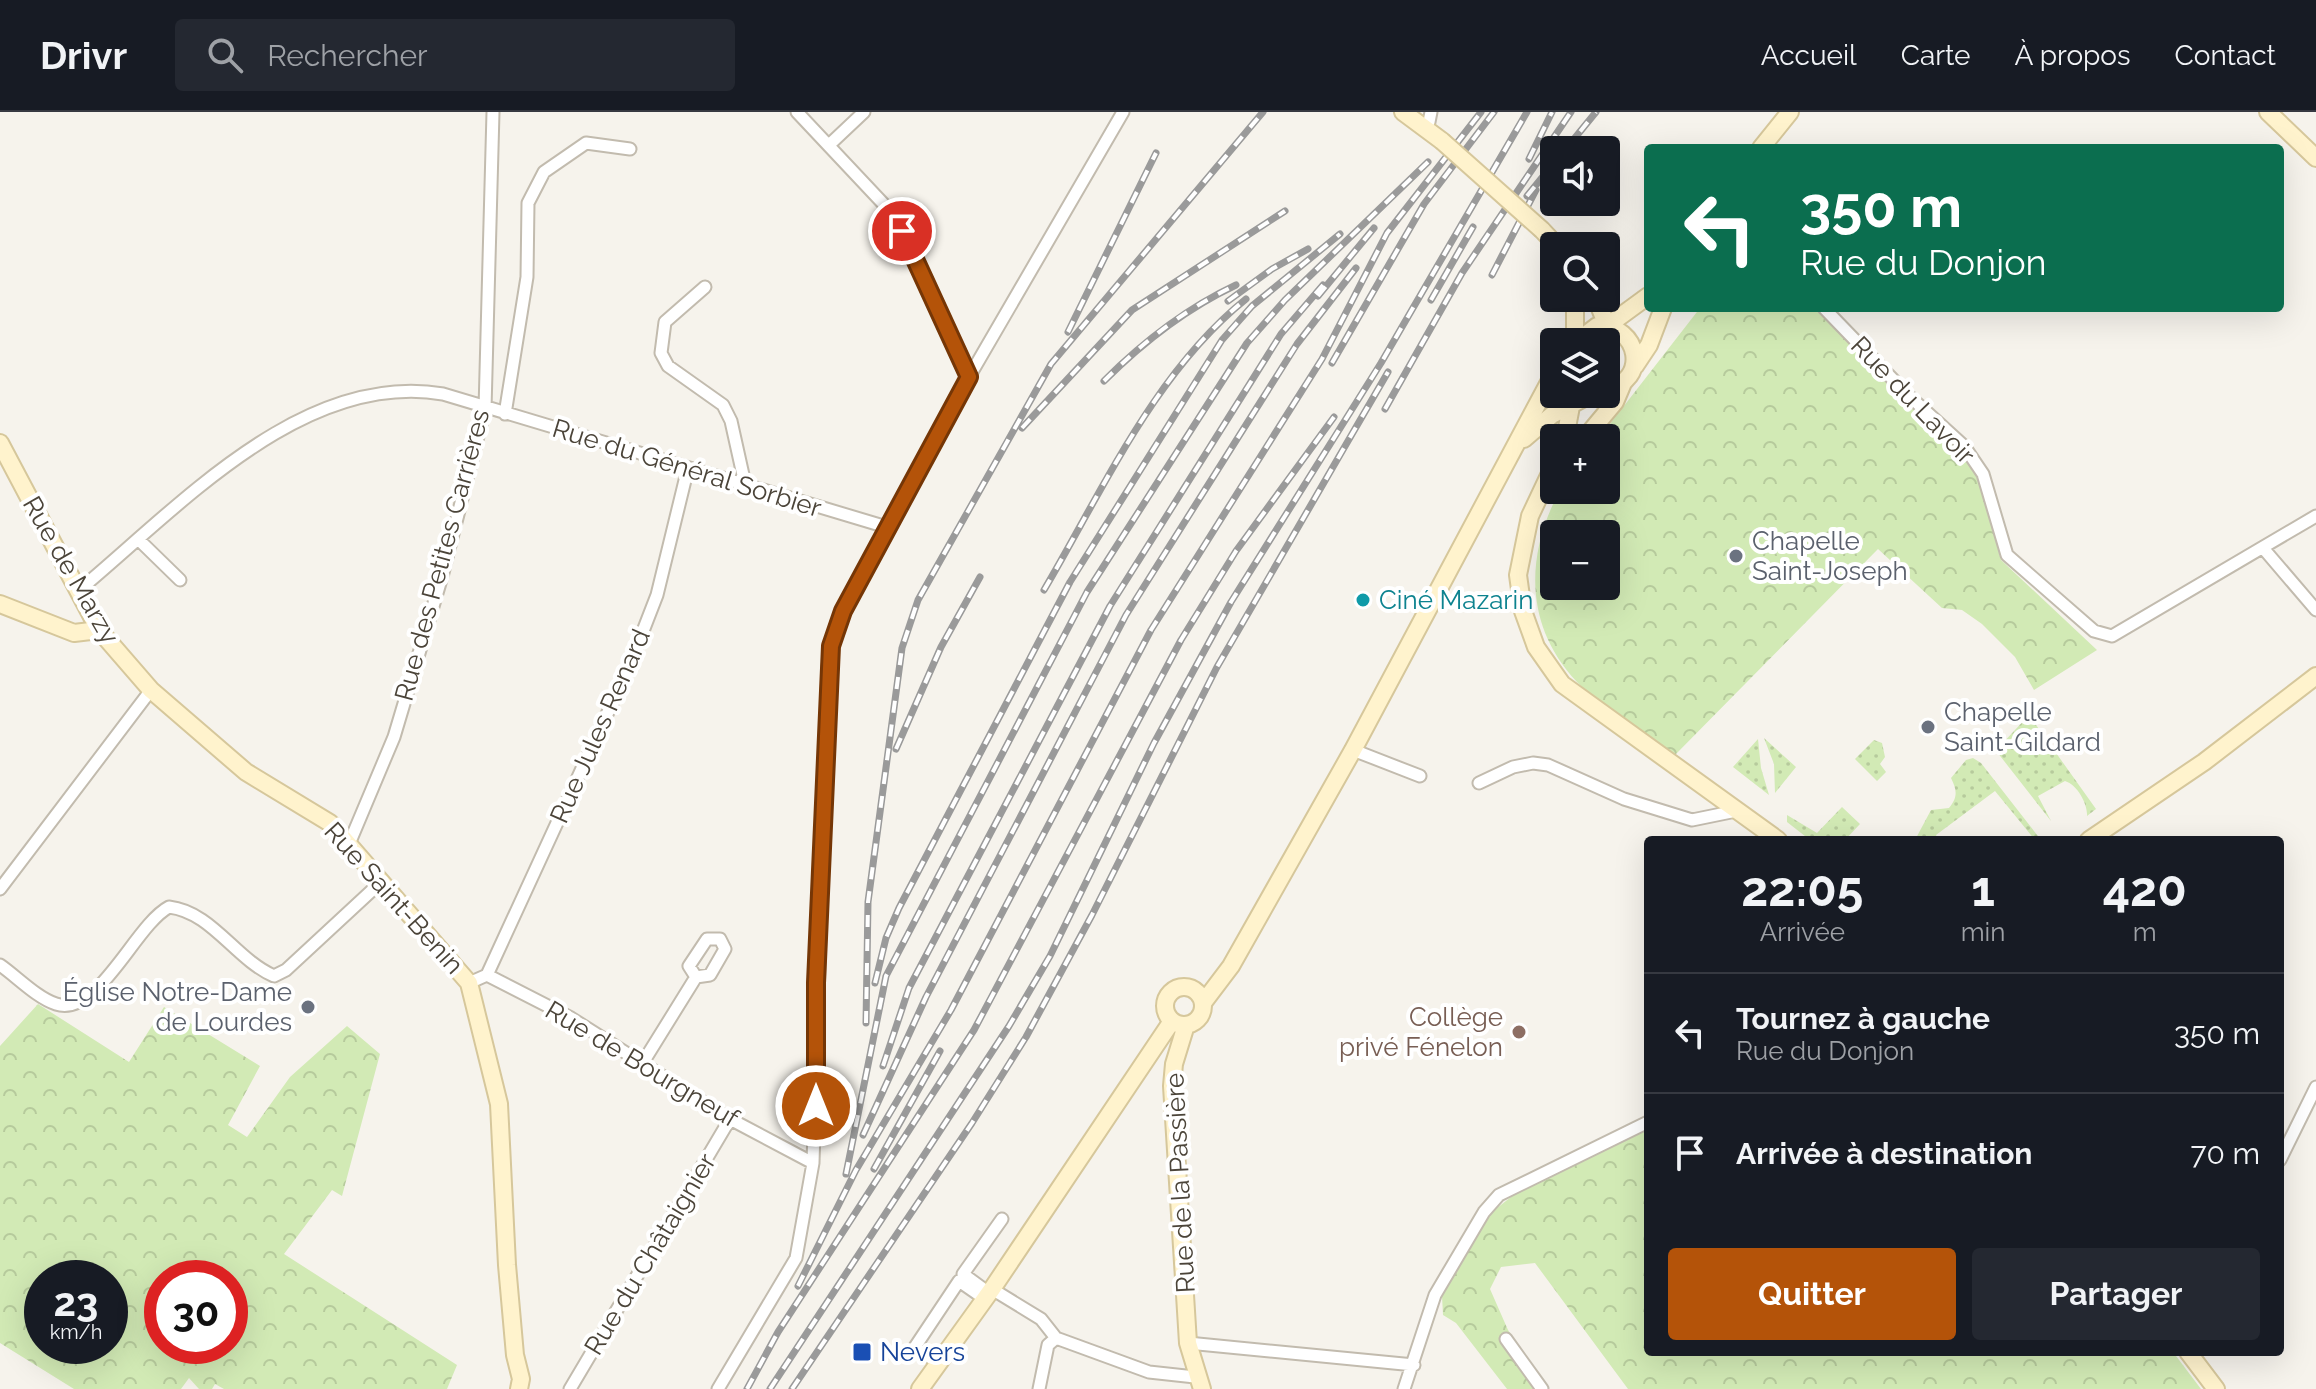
<!DOCTYPE html>
<html lang="fr">
<head>
<meta charset="utf-8">
<style>
  body { margin:0; font-family:Raleway,sans-serif; background:#242831; color:#f1f3f6; height:100vh; display:flex; flex-direction:column; font-size:30px; white-space:nowrap }
  * { box-sizing:border-box; margin:0 }
  p { font-size:26px; color:#9ea1a6 }
  .icon { flex:none; width:44px; height:44px; fill:none; stroke:currentColor; stroke-width:2; stroke-linecap:round; stroke-linejoin:round }
  .map { position:relative; flex:1; overflow:hidden }
  .sheet { position:absolute; left:1644px; top:724px; width:640px; height:520px; display:flex; flex-direction:column; background:#171b24; border-radius:8px; box-shadow:0 8px 32px #0002 }
  .sheet>* { flex:none }
  .hud { position:absolute; left:1644px; top:32px; width:640px; height:168px; border-radius:8px; box-shadow:0 8px 32px #0002; background:#0b6e4f; color:#fff; overflow:hidden }
  .controls { position:absolute; left:1540px; top:24px; display:grid; gap:16px }
  .controls a { display:grid; place-items:center; width:80px; height:80px; border-radius:8px; background:#171b24; box-shadow:0 8px 32px #0002; font-size:40px }
  .speed { position:absolute; left:24px; top:1148px; display:flex; gap:16px; font-size:40px; font-weight:700; text-align:center }
  .speed>* { display:grid; place-content:center; width:104px; height:104px; border-radius:50%; background:#171b24; box-shadow:0 8px 32px #0002; line-height:1 }
  .speed small { font-size:20px; font-weight:400 }
  .speed .limit { border:12px solid #d22; background:#fff; color:#111 }
  .pin { position:absolute; display:grid; place-items:center; width:68px; height:68px; color:#fff; margin:-34px; border:4px solid #fff; border-radius:50%; box-shadow:0 2px 8px #0007 }
  .me { position:absolute; width:88px; margin:-44px; rotate:0deg; stroke-linejoin:round; filter:drop-shadow(0 0 6px #0008) }
  .turn { display:flex; align-items:center; gap:28px; height:168px; padding:0 24px; font-size:36px }
  .turn .icon { width:104px; height:104px; stroke-width:2.5 }
  .turn b { display:block; font-size:56px; line-height:68px }
  .eta { display:flex; justify-content:space-evenly; align-items:center; height:136px; text-align:center }
  .eta b { font-size:48px; font-weight:700; line-height:56px }
  .button { display:flex; gap:16px; margin-top:auto; padding:16px 24px }
  .button a { flex:1; height:92px; border-radius:8px; background:#b45309; color:#fff; font-size:32px; font-weight:700; line-height:92px; text-align:center }
  .button a+a { background:#242831; color:#f1f3f6 }
  ul { padding:0; list-style:none }
  li { display:flex; align-items:center; gap:24px; height:120px; padding:0 24px; border-top:2px solid #363941 }
  li div { flex:1 }
  li b { display:block; font-size:30px }
  li em { font-style:normal }
  header { display:flex; align-items:center; gap:48px; box-sizing:border-box; height:112px; padding:0 40px; background:#171b24; border-bottom:2px solid #363941 }
  header strong { font-size:38px }
  nav { display:flex; gap:44px; margin-inline-start:auto; font-size:28px }
  .search { width:560px; height:72px; background:#242831; display:flex; align-items:center; gap:20px; box-sizing:border-box; padding:0 28px; border-radius:8px; color:#9ea1a6; font-size:30px }
  .map>svg:first-child { display:block }
  .grass { fill:url(#grass-dots) }
  .park { fill:url(#park-crowns); fill-rule:evenodd }
  .lines { fill:none; stroke-linecap:round; stroke-linejoin:round }
  .street-casing { stroke:#c2bbae; stroke-width:15 }
  .secondary-casing { stroke:#d6c79b; stroke-width:20 }
  .street { stroke:#fff; stroke-width:11 }
  .secondary { stroke:#fff3cd; stroke-width:16 }
  .rail-casing { stroke:#9a9a9a; stroke-width:7 }
  .rail { stroke:#fff; stroke-width:4; stroke-dasharray:12; stroke-linecap:butt }
  .secondary-bridge-casing { stroke:#d6c79b; stroke-width:20; stroke-linecap:butt }
  .secondary-bridge { stroke:#fff3cd; stroke-width:16 }
  .route-casing { stroke:#753606; stroke-width:20 }
  .route { stroke:#b45309; stroke-width:14 }
  .worship-dot { fill:#6b7280; stroke:#fff; stroke-width:3 }
  .culture-dot { fill:#0f9aa8; stroke:#fff; stroke-width:3 }
  .education-dot { fill:#8d6e63; stroke:#fff; stroke-width:3 }
  .transit-dot { fill:#1a4fb4; stroke:#fff; stroke-width:3 }
  .labels { text-anchor:middle; dominant-baseline:central; stroke-width:8; stroke-linejoin:round; paint-order:stroke }
  .street-label { font-size:26px; fill:#4b4439; stroke:#fff }
  .worship-label { font-size:26px; fill:#5b616d; stroke:#fff; text-anchor:start }
  .culture-label { font-size:26px; fill:#0d838f; stroke:#fff; text-anchor:start }
  .education-label { font-size:26px; fill:#785e54; stroke:#fff; text-anchor:end }
  .transit-label { font-size:26px; fill:#164399; stroke:#fff; text-anchor:start }
</style>
</head>
<body>
<header>
<strong>Drivr</strong>
<div class="search"><svg class="icon" aria-label="search" viewBox="0 0 24 24"><circle cx="10" cy="10" r="6"/><path d="M15 15l6 6"/></svg>Rechercher</div>
<nav><a>Accueil</a><a>Carte</a><a>À propos</a><a>Contact</a></nav>
</header>
<div class="map">
<svg width="2316" height="1277" viewBox="0 0 2316 1277">
  <defs>
    <pattern id="grass-dots" width="8" height="8" patternUnits="userSpaceOnUse" patternTransform="scale(2)"><rect width="8" height="8" fill="#d2eab5"/><path d="M2 2h.1M6 6h.1" fill="none" stroke="#b6ca9c" stroke-width="1.8" stroke-linecap="round"/></pattern>
    <pattern id="park-crowns" width="20" height="18" patternUnits="userSpaceOnUse" patternTransform="scale(2)"><rect width="20" height="18" fill="#d2eab5"/><path d="M2 6a3 3 0 1 1 6 0M12 15a3 3 0 1 1 6 0" fill="none" stroke="#b6ca9c"/></pattern>
  </defs>
  <rect width="100%" height="100%" fill="#f6f3ec"/>
  <path class="grass" d="M2029 603 2096 697 2087 704C2088 693 2078 673 2065 669L2038 684 2051 709 1990 631 1994 627 2000 634Z
    M1764 626 1796 655 1775 681 1774 652Z
    M1758 627 1761 656 1769 683 1733 655Z
    M1874 628 1882 631 1885 645 1880 652 1886 660 1877 669 1855 647Z
    M1973 646 1981 651 2041 728H2035L1995 679 1936 723 1938 728H1915L1931 698 1949 696C1958 685 1957 678 1951 666L1966 648Z
    M1842 695 1860 712 1845 728H1810L1787 710V703L1817 721Z"/>
  <path class="park" d="M1700 196H1817L1898 280 1963 338 1978 364 2001 448 2097 538 2034 578 2015 545 1982 512 1962 498 1942 496 1878 437 1675 643C1644 620 1604 599 1577 570 1524 514 1525 443 1560 378H1606V326H1599ZM1554 422H1606V474H1554Z
    M38 892 129 950 164 895 260 954 228 1013 247 1025 290 965 347 914 380 942 342 1084 332 1078 284 1142 457 1253 447 1277H224L215 1272 212 1277H199L189 1266 181 1277H74L0 1231V934ZM42 1166H110V1234H42ZM162 1166H230V1234H162Z
    M1648 1018V1240H2173L2201 1277H1628L1535 1151 1501 1155 1490 1177 1508 1218 1549 1277H1507L1456 1211 1443 1203 1442 1184 1487 1104 1516 1081 1542 1067Z"/>
  <g class="lines">
    <g class="street-casing">
      <path id="street" d="M797 0 892 101 911 134 969 265
        M1429 10 1431 0
        M829 33 864 0
        M705 175 665 210 661 241 668 254 723 293 731 309 743 363 739 373
        M1824 196 1908 283 1964 334 1983 362 2007 443 2094 519 2112 524 2316 404
        M505 302 527 165 528 91 544 60 586 31 630 37
        M139 428 180 468
        M2263 436 2316 498
        M78 479C177 397 302 258 443 282L890 416
        M1353 638 1420 664
        M1479 671 1513 655 1533 651 1548 653 1624 687 1692 708 1736 699
        M349 732 394 625 443 461 485 297 493 0
        M0 777 151 578
        M0 853C16 864 37 886 56 892 98 906 135 813 169 795 212 800 235 847 274 864L286 858 381 770
        M487 863 631 550 657 483 688 356
        M469 871 487 863 571 906 730 1007 813 1051
        M642 952 696 865 710 863 725 837 720 827H707L689 854 696 865
        M2280 1048 2316 975
        M982 1176 963 1162 1002 1107
        M992 1177 1041 1207 1056 1226
        M1056 1226 1149 1260 1195 1265
        M1506 1227 1542 1277
        M1188 1231 1414 1253
        M938 1251 915 1235 959 1169 985 1187
        M570 1277 730 1007
        M718 1277 796 1146 813 1051 828 554 836 515 969 265 1123 0
        M1039 1277 1048 1233 1056 1226
        M1404 1277 1435 1183 1484 1100 1499 1083 1648 1010"/>
    </g>
    <g class="secondary-casing">
      <path id="secondary" d="M1403 0 1442 29
        M2268 0 2316 46
        M1761 36 1790 0
        M1542 118 1557 134
        M1596 186 1607 214 1648 184
        M1575 230V186
        M1576 230 1597 214C1640 212 1650 270 1606 277
        M1635 254 1649 233 1663 196
        M1565 326 1573 284
        M1585 326 1615 290 1623 271
        M1524 327 1552 303 1592 282
        M0 331 99 518 151 578 246 660 330 711 469 871 499 992 507 1153 515 1243 521 1267 519 1277
        M1554 353 1530 404 1518 463 1523 499 1536 535 1562 572 1778 728
        M0 492 74 521 99 518
        M2089 728 2204 650 2316 564
        M1165 894a19 19 0 1 1 38 0a19 19 0 1 1-38 0Z
        M1203 891 1231 854 1353 638 1554 261
        M1186 913 1174 952 1172 974 1188 1231 1202 1277
        M2188 1240 2216 1277
        M920 1277 992 1177 1172 909"/>
    </g>
    <use href="#street" class="street"/>
    <use href="#secondary" class="secondary"/>
    <g class="rail-casing">
      <path id="rail" d="M1565 38 1596 0
        M1529 47 1552 0
        M1527 84 1554 51
        M1492 163 1536 78
        M1318 184 1374 116
        M1431 188 1473 115
        M1228 189 1272 157 1308 137
        M1068 220 1156 41
        M1332 251 1424 92 1494 0
        M1104 269C1144 229 1185 197 1236 173
        M1385 297 1462 161 1571 0
        M1022 316 1132 198 1285 99
        M1044 478C1103 378 1154 261 1246 187
        M896 637 941 535 980 465
        M875 871 886 826 899 796 1070 470 1222 228 1252 194 1340 122
        M866 911 868 790 902 536 918 488 1051 252 1263 0
        M883 954 909 876 1110 494 1281 222 1323 173
        M863 1023 926 885 1126 503 1297 232 1356 156
        M874 1057 940 939
        M846 1062 886 864 1087 480 1247 231 1285 188 1428 50
        M798 1174 856 1058 951 898 1151 518 1322 247 1387 121 1481 0
        M747 1277 778 1220 974 918 1181 528 1236 439 1334 305
        M770 1277 1009 914 1050 844 1154 631 1231 490 1381 251 1527 0
        M792 1277 972 1011 1026 925 1092 803 1217 555 1388 260"/>
    </g>
    <use href="#rail" class="rail"/>
    <g class="secondary-bridge-casing">
      <path id="secondary-bridge" d="M1442 29 1542 118"/>
    </g>
    <use href="#secondary-bridge" class="secondary-bridge"/>
  </g>
  <g class="lines">
    <g class="route-casing">
      <path id="route" d="M816 994V871L831 534 843 499 969 265 902 119"/>
    </g>
    <use href="#route" class="route"/>
  </g>
  <g class="worship-dot">
    <circle cx="1736" cy="444" r="8"/>
    <circle cx="1928" cy="615" r="8"/>
    <circle cx="308" cy="895" r="8"/>
  </g>
  <circle class="culture-dot" cx="1363" cy="488" r="8"/>
  <circle class="education-dot" cx="1519" cy="920" r="8"/>
  <rect class="transit-dot" x="852" y="1230" width="20" height="20" rx="4"/>
  <g class="labels">
    <g class="street-label">
      <text transform="translate(1913 288) rotate(46)">Rue du Lavoir</text>
      <text transform="translate(687 356) rotate(17)">Rue du Général Sorbier</text>
      <text transform="translate(442 443) rotate(-75)">Rue des Petites Carrières</text>
      <text transform="translate(71 458) rotate(60)">Rue de Marzy</text>
      <text transform="translate(600 614) rotate(-66)">Rue Jules Renard</text>
      <text transform="translate(394 786) rotate(48)">Rue Saint-Benin</text>
      <text transform="translate(642 952) rotate(31)">Rue de Bourgneuf</text>
      <text transform="translate(1180 1071) rotate(-93)">Rue de la Passière</text>
      <text transform="translate(650 1142) rotate(-59)">Rue du Châtaignier</text>
    </g>
    <g class="worship-label">
      <text x="1752" y="429">Chapelle<tspan x="1752" dy="30">Saint-Joseph</tspan></text>
      <text x="1944" y="600">Chapelle<tspan x="1944" dy="30">Saint-Gildard</tspan></text>
      <text x="292" y="880" text-anchor="end">Église Notre-Dame<tspan x="292" dy="30">de Lourdes</tspan></text>
    </g>
    <g class="culture-label">
      <text x="1379" y="488">Ciné Mazarin</text>
    </g>
    <g class="education-label">
      <text x="1503" y="905">Collège<tspan x="1503" dy="30">privé Fénelon</tspan></text>
    </g>
    <g class="transit-label">
      <text x="880" y="1240">Nevers</text>
    </g>
  </g>
</svg>
<div class="controls">
<a><svg class="icon" aria-label="sound" viewBox="0 0 24 24"><path d="M4 9h4l5-4v14l-5-4H4zM17 9q2 3 0 6"/></svg></a>
<a><svg class="icon" aria-label="search" viewBox="0 0 24 24"><circle cx="10" cy="10" r="6"/><path d="M15 15l6 6"/></svg></a>
<a><svg class="icon" aria-label="layers" viewBox="0 0 24 24"><path d="M12 4l9 5-9 5-9-5zM3 14l9 5 9-5"/></svg></a>
<a>+</a>
<a>−</a>
</div>
<div class="speed"><div>23<small>km/h</small></div><div class="limit">30</div></div>
<div class="pin" style="left:902px;top:119px;background:#d93025"><svg class="icon" aria-label="arrive" viewBox="0 0 24 24"><path d="M6 21V4h12l-3 4 3 4H6"/></svg></div>
<svg class="me" style="left:816px;top:994px" viewBox="-20 -20 40 40"><circle r="17" fill="#b45309" stroke="#fff" stroke-width="3"/><path d="M0-11L8 9 0 5-8 9z" fill="#fff"/></svg>
<div class="hud">
<div class="turn"><svg class="icon" aria-label="left" viewBox="0 0 24 24"><path d="M17 20v-9H6M10 6l-5 5 5 5"/></svg><div><b>350 m</b>Rue du Donjon</div></div>
</div>
<section class="sheet">
<div class="eta">
<div><b>22:05</b><p>Arrivée</p></div>
<div><b>1</b><p>min</p></div>
<div><b>420</b><p>m</p></div>
</div>
<ul>
<li><svg class="icon" aria-label="left" viewBox="0 0 24 24"><path d="M17 20v-9H6M10 6l-5 5 5 5"/></svg><div><b>Tournez à gauche</b><p>Rue du Donjon</p></div><em>350 m</em></li>
<li><svg class="icon" aria-label="arrive" viewBox="0 0 24 24"><path d="M6 21V4h12l-3 4 3 4H6"/></svg><div><b>Arrivée à destination</b></div><em>70 m</em></li>
</ul>
<div class="button"><a>Quitter</a><a>Partager</a></div>
</section>
</div>
</body>
</html>
